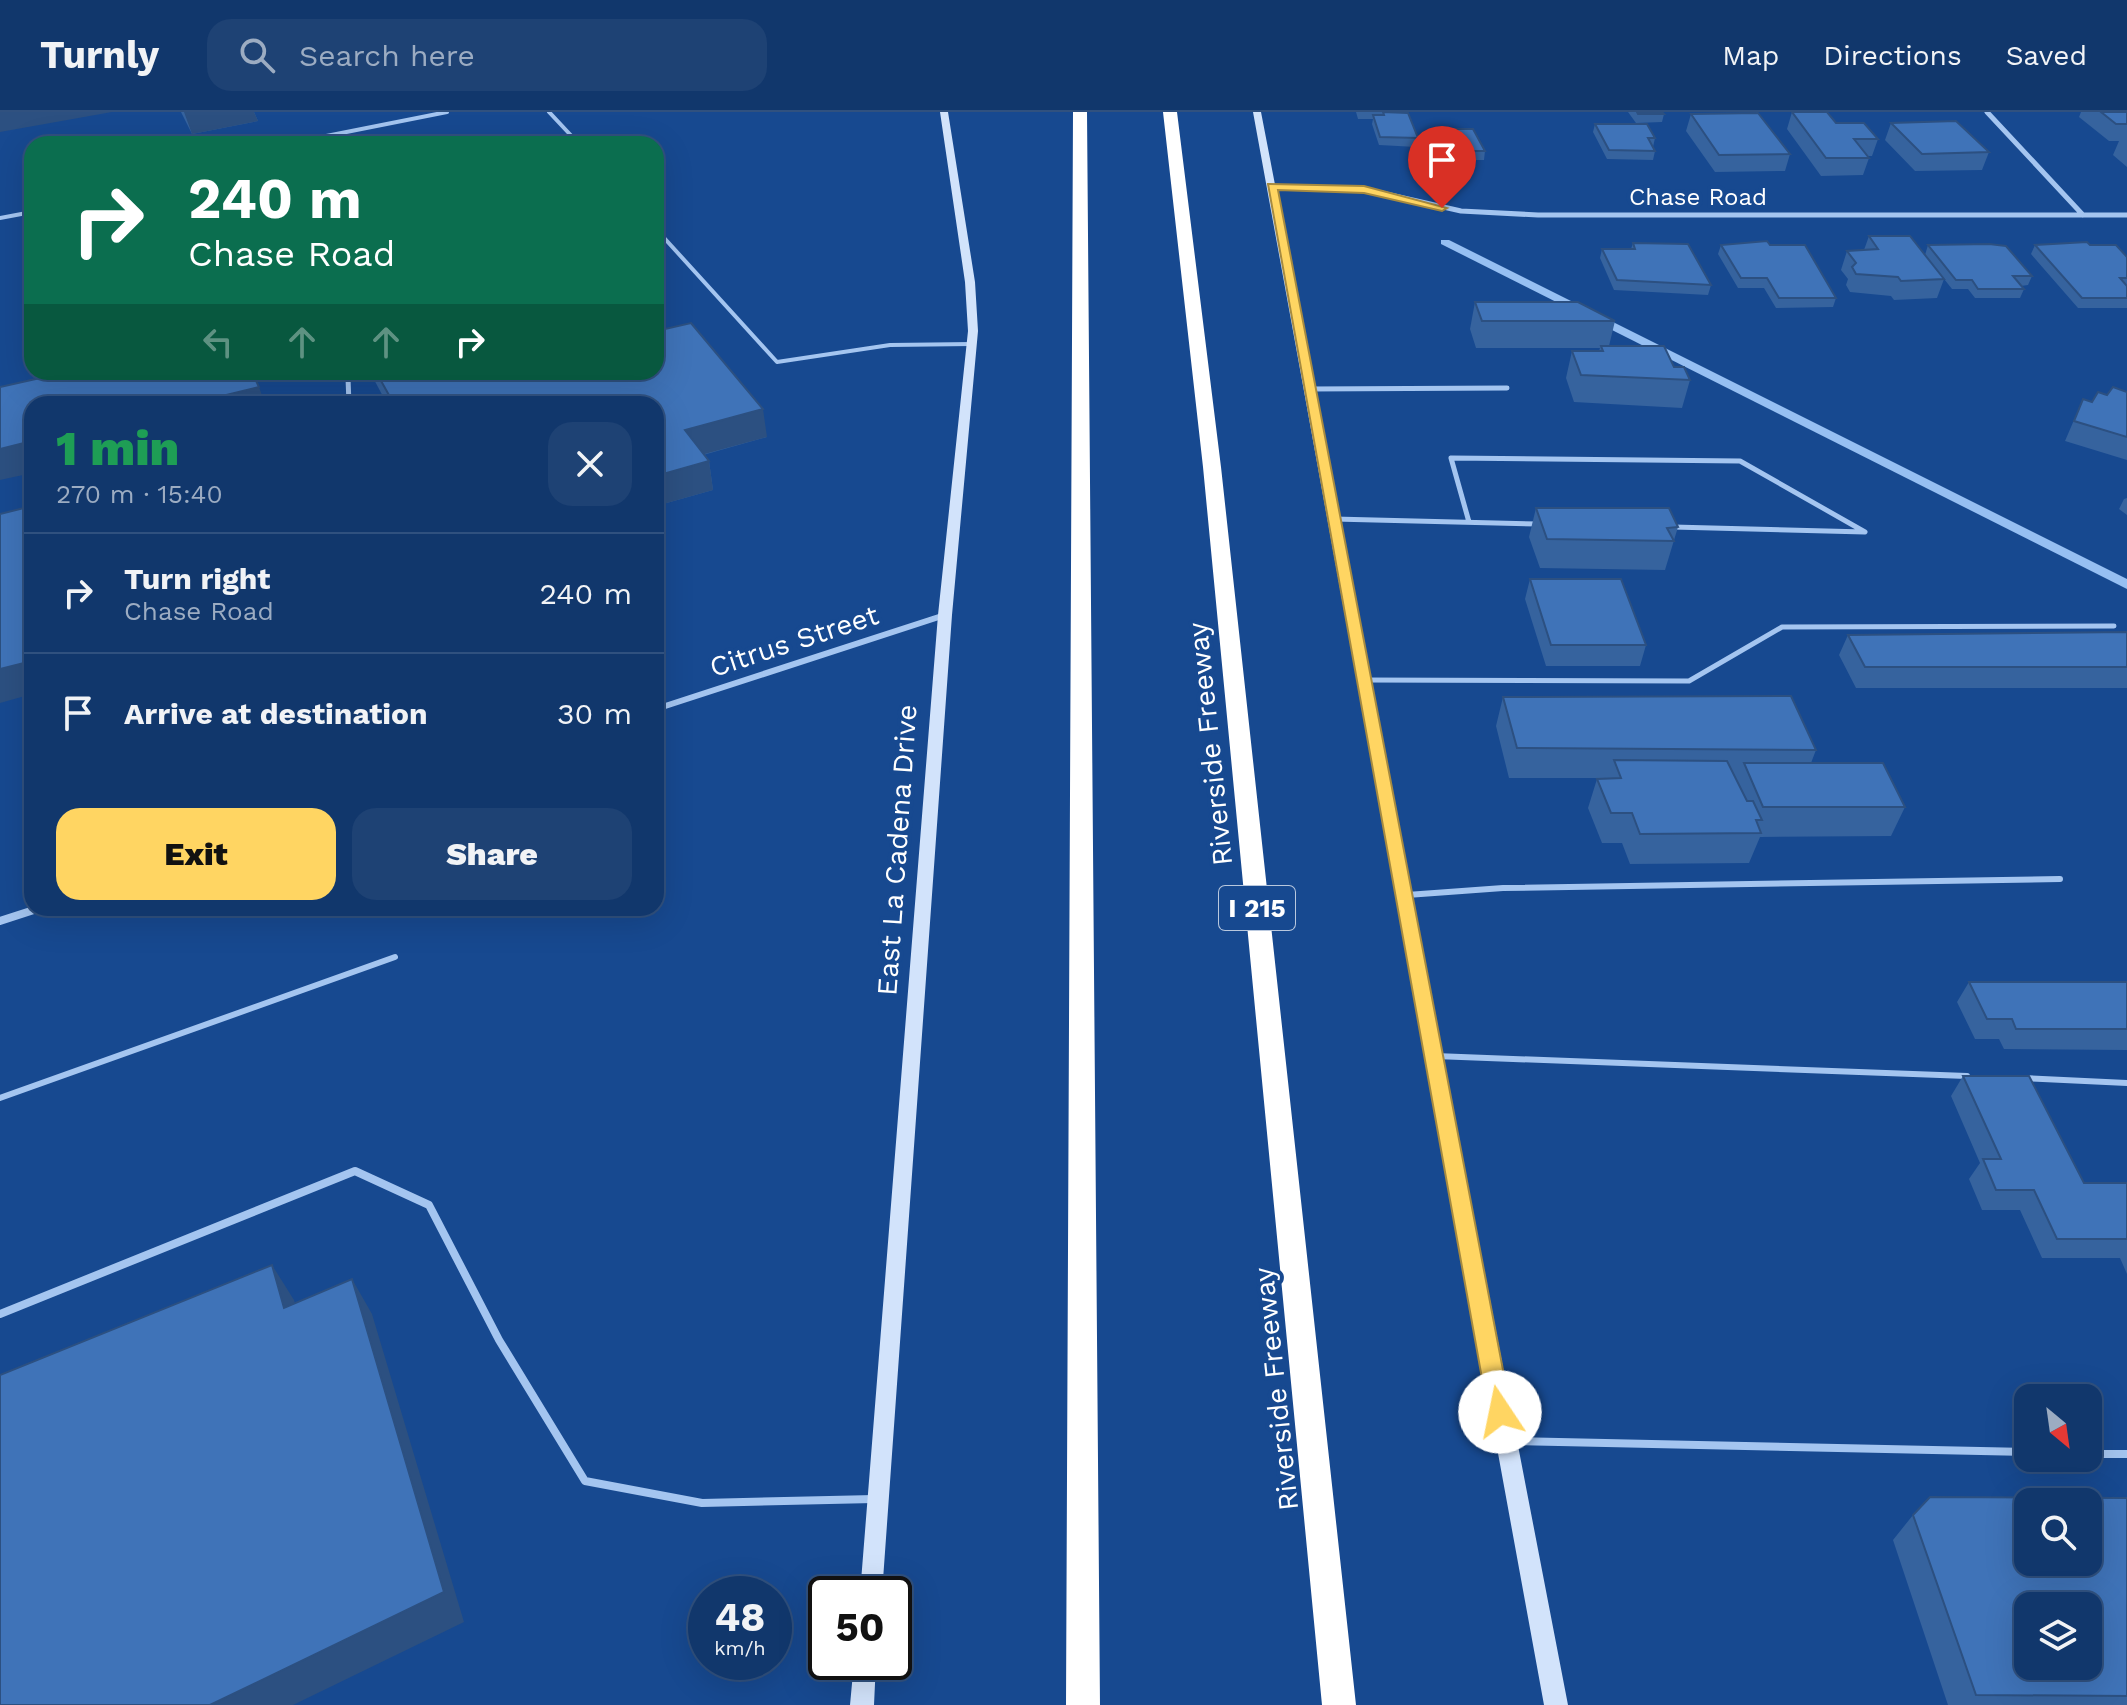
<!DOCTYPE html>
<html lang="en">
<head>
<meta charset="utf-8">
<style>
  body { margin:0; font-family:"Work Sans",sans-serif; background:#1e4274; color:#f1f3f6; height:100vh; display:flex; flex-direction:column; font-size:30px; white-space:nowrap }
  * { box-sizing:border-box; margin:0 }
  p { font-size:26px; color:#9cacc2 }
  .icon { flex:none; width:44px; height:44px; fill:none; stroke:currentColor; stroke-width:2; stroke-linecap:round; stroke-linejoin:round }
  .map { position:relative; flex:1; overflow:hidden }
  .side { position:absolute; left:24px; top:284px; width:640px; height:520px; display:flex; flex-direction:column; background:#11376c; border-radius:24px; box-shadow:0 8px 32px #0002,0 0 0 2px #30517f }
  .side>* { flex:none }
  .guide { position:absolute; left:24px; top:24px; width:640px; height:244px; border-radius:24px; box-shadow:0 8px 32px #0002,0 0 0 2px #30517f; background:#0b6e4f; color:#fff; overflow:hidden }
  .needle { width:52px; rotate:151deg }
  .controls { position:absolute; left:2014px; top:1272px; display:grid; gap:16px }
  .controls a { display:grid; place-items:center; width:88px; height:88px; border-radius:16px; background:#11376c; box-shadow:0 8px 32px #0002,0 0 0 2px #30517f; font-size:40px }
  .speed { position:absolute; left:688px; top:1464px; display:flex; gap:16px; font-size:40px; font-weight:700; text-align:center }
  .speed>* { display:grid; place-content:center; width:104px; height:104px; border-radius:50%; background:#11376c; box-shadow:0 8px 32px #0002,0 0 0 2px #30517f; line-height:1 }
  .speed small { font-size:20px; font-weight:400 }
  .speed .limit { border:4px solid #111; border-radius:12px; background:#fff; color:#111 }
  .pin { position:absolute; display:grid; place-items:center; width:68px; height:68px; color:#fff; margin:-82px -34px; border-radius:50% 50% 50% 0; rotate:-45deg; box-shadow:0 0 8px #0007 }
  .pin .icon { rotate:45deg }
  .me { position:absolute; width:88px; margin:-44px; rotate:349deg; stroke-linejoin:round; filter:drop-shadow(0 0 6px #0008) }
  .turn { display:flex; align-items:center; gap:28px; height:168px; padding:0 32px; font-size:36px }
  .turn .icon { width:104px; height:104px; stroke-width:2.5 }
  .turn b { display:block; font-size:56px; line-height:68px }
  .lanes { display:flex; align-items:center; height:76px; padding:0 32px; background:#0003; justify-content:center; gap:40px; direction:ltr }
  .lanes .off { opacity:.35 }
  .round { display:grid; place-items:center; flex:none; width:84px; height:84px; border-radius:24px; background:#1e4274 }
  .summary { display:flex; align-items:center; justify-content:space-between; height:136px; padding:0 32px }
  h1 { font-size:48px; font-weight:800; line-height:60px; color:#1e9e55 }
  .primary-button { display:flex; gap:16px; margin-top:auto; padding:16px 32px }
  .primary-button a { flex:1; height:92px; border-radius:24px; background:#ffd562; color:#111; font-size:32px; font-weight:800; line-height:92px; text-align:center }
  .primary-button a+a { background:#1e4274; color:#f1f3f6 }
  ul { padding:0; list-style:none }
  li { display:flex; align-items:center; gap:24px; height:120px; padding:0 32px; border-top:2px solid #30517f }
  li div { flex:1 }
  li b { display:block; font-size:30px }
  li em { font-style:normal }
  header { display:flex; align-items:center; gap:48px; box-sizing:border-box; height:112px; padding:0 40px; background:#11376c; border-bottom:2px solid #30517f }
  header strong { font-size:38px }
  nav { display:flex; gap:44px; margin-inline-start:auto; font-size:28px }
  .search { width:560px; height:72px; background:#1e4274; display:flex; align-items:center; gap:20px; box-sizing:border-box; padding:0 28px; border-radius:24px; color:#9cacc2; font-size:30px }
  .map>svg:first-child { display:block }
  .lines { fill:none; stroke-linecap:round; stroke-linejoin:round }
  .stream { fill:#96bff2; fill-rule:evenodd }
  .lane-far3 { stroke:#a4c5f0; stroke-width:4 }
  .lane-far2 { stroke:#a4c5f0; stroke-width:5 }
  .lane-far1 { stroke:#a4c5f0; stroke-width:6 }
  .lane { stroke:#a4c5f0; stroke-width:8 }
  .street-far2 { stroke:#a4c5f0; stroke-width:5 }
  .street-far1 { stroke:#a4c5f0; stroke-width:6 }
  .street { stroke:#a4c5f0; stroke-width:8 }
  .secondary { fill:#d2e3fb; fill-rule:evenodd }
  .highway { fill:#fff; fill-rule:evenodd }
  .wall { fill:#36639e }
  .shaded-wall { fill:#2c5081 }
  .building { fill:#3f73b8; stroke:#2c5081; stroke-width:2; fill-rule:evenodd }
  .route { fill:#ffd562; stroke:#a68a40; stroke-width:2 }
  .labels { text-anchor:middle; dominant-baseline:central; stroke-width:8; stroke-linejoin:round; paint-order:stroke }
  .far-street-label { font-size:24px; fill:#fff; stroke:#174990 }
  .shield { fill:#174990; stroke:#b9c8de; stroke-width:2 }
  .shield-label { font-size:26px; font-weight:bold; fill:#fff }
  .street-label { font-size:28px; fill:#fff; stroke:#174990 }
</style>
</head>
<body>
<header>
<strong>Turnly</strong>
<div class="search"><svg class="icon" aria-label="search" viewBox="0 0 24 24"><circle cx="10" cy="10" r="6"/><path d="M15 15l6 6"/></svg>Search here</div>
<nav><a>Map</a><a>Directions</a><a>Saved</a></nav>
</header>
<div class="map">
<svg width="2127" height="1593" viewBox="0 0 2127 1593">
  <rect width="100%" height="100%" fill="#174990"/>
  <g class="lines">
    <path class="stream" d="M1441 128H1449L2127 467V477L1441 132Z"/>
    <path class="lane-far3" d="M549 0 579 32
      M286 32 447 0
      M0 106 32 100
      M656 117 777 250 890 233 972 232
      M346 260 349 268"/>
    <path class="lane-far2" d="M348 266 349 292
      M1310 277 1507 276
      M1334 407 1538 412
      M1469 410 1451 346 1740 349 1865 420 1673 415
      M1364 568 1689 569 1782 515 2114 514"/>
    <path class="lane-far1" d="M1407 783 1503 776 2060 767
      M1435 944 1967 964
      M2023 966 2127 971
      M0 986 395 845"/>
    <path class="lane" d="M0 1202 355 1059 429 1093 499 1228 585 1369 702 1391 874 1387
      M1509 1329 2028 1340
      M2088 1342H2127"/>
    <path class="street-far2" d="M1987 0 2083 103
      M1272 75 1364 77 1461 99 1538 103H2127"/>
    <path class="street-far1" d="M656 597 945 503"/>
    <path class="street" d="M0 809 40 796"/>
    <path class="secondary" d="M940 0H948L975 170 978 219 952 503 882 1482H860L938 503 968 219 965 170Z
      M1253 0H1261L1568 1593H1544Z
      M854 1550H876L874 1593H850Z"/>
    <path class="highway" d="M1073 0H1087L1100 1593H1066Z
      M1163 0H1177L1221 355 1356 1593H1322L1203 355Z"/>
  </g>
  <path class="wall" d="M181 0H254L258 9 192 22Z
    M1356 0H1399L1418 26 1416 35 1379 33 1372 12 1373 7H1358Z
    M1628 0H1662L1664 2 1662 10 1636 11Z
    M1792 0 1836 11 1878 27 1872 44H1868L1869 46 1863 63 1821 64 1787 17Z
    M2081 0H2127V55L2113 43 2119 29H2109L2079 5Z
    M1691 2 1790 42 1785 59 1715 60 1686 19Z
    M1891 11 1989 40 1982 58 1915 59 1885 28Z
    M1595 12 1655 26 1653 35 1655 39 1653 48 1607 47 1593 20Z
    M1450 17 1485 39 1484 48H1460L1449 26Z
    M1869 124 1944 167 1937 186 1894 188 1891 184 1850 180 1846 173 1848 167 1841 158 1847 139 1864 138Z
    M1633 131 1711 173 1708 183 1614 178 1600 146 1602 137H1631Z
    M1721 133H1770L1836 186 1833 195 1776 196 1764 176H1738L1718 142Z
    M1928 133 2032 164 2028 173 2021 174 2024 177 2020 186H1975L1968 177H1952L1925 143Z
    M2035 133H2090L2127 145V196H2078L2031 142Z
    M1475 190 1615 209 1609 234 1674 255 1690 268 1682 296 1574 290 1566 266 1572 239H1599L1600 236H1476L1470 217Z
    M370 260H656L767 325 703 343 709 349 713 378 656 394V292H387Z
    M2127 280V348L2065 329 2083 287 2092 290Z
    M2127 386V403L2119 397 2124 387Z
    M1536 396 1678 415 1665 458 1540 456 1529 425Z
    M1530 467 1646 533 1640 554H1546L1525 487Z
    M2127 520V576H1856L1839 543 1848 523Z
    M1503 585 1816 638 1811 651 1905 695 1891 724 1760 725 1749 751 1630 752 1622 731H1602L1588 696 1597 667 1601 666H1509L1496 614Z
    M1969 870H2127V938L2004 937 1999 927H1975L1957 890Z
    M1963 964 2084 1071H2127V1162L2120 1146H2042L2020 1098H1982L1969 1067 1980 1051 1951 984Z
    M2127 1386V1593H1948L1893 1428 1913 1403Z"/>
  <path class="shaded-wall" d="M0 0H112L0 20Z
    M184 0H254L258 9 192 22Z
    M259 275 265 292H189Z
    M763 297 767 325 690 346 685 318Z
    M32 329V361L0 368V337Z
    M709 349 713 378 656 394V364Z
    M32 549V582L0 591V557Z
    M272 1153 294 1188 305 1230 284 1196Z
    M352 1167 372 1202 464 1510 293 1593H210Z"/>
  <path class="building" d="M1383 0 1408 1 1418 26 1380 25 1373 3H1384Z
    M1637 0H1662L1664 2H1638Z
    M1792 0H1827L1836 11H1864L1878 27H1854L1869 46H1826Z
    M2101 0H2127V12H2116Z
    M1758 1 1790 42 1719 43 1691 2Z
    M1956 9 1989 40 1922 42 1891 11Z
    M1595 12H1647L1655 26H1648L1655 39 1609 38Z
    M1450 17H1473L1485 39H1462Z
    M1869 124H1910L1944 167 1901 169 1898 165 1856 162 1852 155 1856 151 1847 139 1878 137Z
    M1767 129 1770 133H1805L1836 186H1779L1767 166H1741L1721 133Z
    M2087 130 2090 133H2116L2127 145V166H2120L2127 174V186H2082L2035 133Z
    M1633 131 1688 132 1711 173 1617 168 1602 137H1635Z
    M1989 132 2006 134 2032 164H2013L2024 177H1978L1972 168H1956L1928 133Z
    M1475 190H1578L1615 209H1482Z
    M691 211 763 297 685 318 709 349 656 364V292H394L376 260H656V219Z
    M1601 234H1664L1674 255H1684L1690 268 1581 263 1572 239H1603Z
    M67 260H252L259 275 189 292H32V329L0 337V275Z
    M2113 275 2127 280V325L2074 309 2083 287 2092 290 2098 280 2107 283Z
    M32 394V549L0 557V402Z
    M1536 396H1669L1678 415 1667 416 1674 429 1547 427Z
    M1530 467H1621L1646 533H1551Z
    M2127 520V555H1865L1848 523Z
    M1791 584 1816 638 1517 636 1503 585Z
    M1614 648 1727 649 1747 689H1753L1762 708H1756L1761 721 1640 722 1632 701H1611L1597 667 1621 666Z
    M1744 651H1883L1905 695H1763Z
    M1969 870H2127V917H2016L2012 907H1987Z
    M1963 964H2029L2084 1071H2127V1127H2057L2034 1078H1996L1983 1047H2001Z
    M272 1153 284 1196 352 1167 444 1480 210 1593H0V1263Z
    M1930 1385 2127 1386V1584L1976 1583 1913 1403ZM2028 1390H2088V1450H2028ZM2028 1494H2088V1554H2028Z"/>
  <path class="route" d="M1268 72 1364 74 1447 96 1442 99 1364 81 1278 78 1511 1300 1508 1307 1500 1310 1492 1307 1488 1300Z"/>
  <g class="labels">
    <g class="far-street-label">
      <text x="1698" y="85">Chase Road</text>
    </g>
    <rect class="shield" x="1219" y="774" width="76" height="44" rx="6"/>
    <g class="shield-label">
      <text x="1257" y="796">I 215</text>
    </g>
    <g class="street-label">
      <text transform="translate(794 529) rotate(-18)">Citrus Street</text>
      <text transform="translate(1210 632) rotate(-96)">Riverside Freeway</text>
      <text transform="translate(897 738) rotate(-86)">East La Cadena Drive</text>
      <text transform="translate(1276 1277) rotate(-96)">Riverside Freeway</text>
    </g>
  </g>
</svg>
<div class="controls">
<a><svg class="needle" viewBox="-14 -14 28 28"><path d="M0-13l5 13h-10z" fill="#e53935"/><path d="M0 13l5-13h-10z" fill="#9cacc2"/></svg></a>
<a><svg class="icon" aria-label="search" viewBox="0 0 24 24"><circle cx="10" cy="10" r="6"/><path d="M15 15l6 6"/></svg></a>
<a><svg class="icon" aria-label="layers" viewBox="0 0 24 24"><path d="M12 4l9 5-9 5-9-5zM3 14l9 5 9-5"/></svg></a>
</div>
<div class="speed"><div>48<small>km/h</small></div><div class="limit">50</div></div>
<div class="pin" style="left:1442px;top:96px;background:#d93025"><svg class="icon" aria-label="arrive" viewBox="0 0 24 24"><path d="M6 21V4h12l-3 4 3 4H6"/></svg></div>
<svg class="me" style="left:1500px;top:1300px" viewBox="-20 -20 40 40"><circle r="19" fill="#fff"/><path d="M0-13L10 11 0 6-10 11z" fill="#ffd562"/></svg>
<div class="guide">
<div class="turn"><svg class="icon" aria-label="right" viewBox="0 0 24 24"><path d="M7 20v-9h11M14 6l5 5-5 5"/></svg><div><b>240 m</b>Chase Road</div></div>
<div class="lanes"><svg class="icon off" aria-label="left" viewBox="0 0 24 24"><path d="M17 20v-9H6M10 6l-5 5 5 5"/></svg><svg class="icon off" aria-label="ahead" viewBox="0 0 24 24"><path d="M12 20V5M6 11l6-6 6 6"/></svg><svg class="icon off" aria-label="ahead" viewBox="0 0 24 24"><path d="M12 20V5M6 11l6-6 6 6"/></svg><svg class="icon" aria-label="right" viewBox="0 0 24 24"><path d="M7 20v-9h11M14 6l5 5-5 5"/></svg></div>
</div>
<section class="side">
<div class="summary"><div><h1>1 min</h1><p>270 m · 15:40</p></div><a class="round"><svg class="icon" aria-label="close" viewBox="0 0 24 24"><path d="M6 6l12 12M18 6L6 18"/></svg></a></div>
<ul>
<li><svg class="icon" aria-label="right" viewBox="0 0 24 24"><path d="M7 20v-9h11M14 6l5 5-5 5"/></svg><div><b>Turn right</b><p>Chase Road</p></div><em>240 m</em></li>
<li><svg class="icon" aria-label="arrive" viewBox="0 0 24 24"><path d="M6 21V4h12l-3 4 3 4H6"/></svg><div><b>Arrive at destination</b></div><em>30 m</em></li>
</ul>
<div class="primary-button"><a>Exit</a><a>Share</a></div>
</section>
</div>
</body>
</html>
